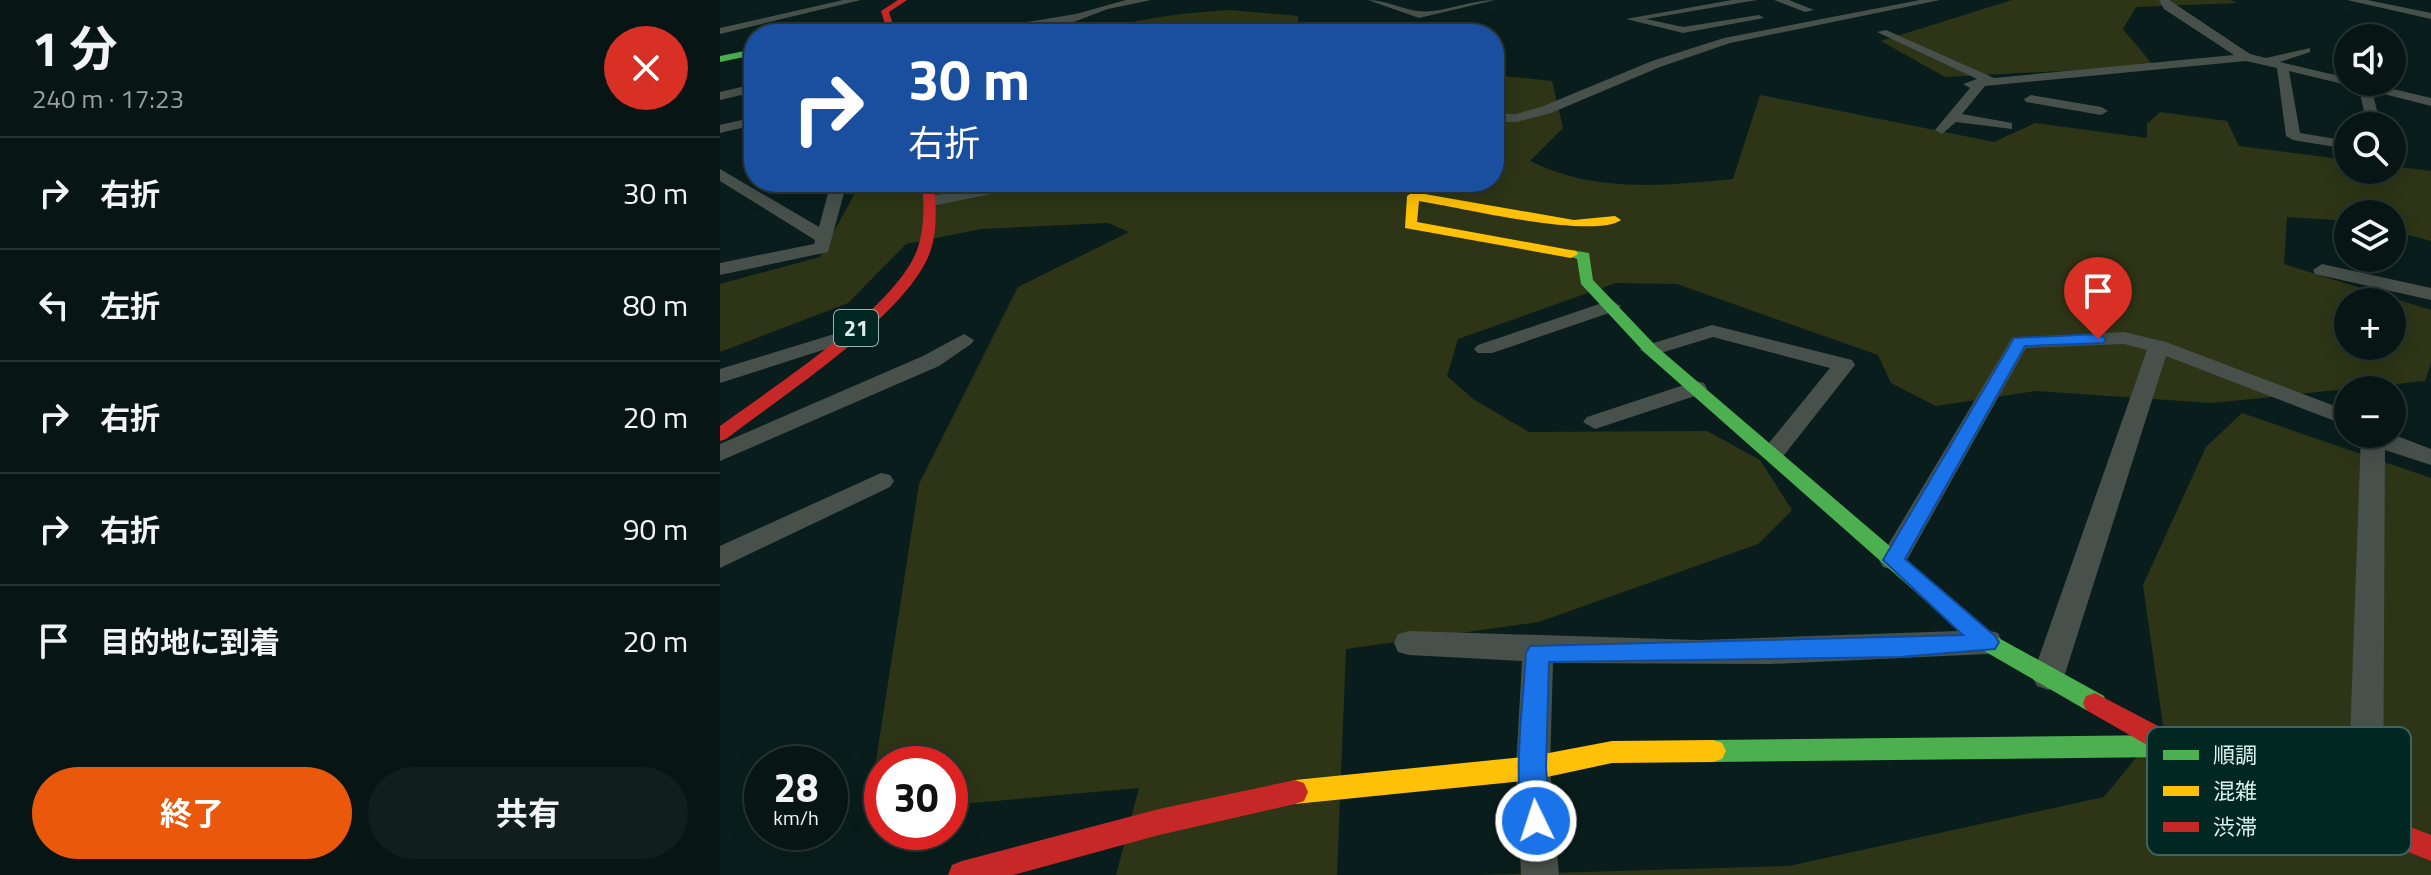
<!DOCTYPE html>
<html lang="ja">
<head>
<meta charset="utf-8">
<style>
  body { margin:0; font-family:"Titillium Web","Noto Sans JP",sans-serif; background:#101f1e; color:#f1f3f6; height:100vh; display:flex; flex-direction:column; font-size:30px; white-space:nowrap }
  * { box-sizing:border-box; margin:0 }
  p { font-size:26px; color:#989fa0 }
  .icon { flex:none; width:44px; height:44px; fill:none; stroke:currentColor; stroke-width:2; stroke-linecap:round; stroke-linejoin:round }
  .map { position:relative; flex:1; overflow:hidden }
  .details { display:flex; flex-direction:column; background:#071615; width:720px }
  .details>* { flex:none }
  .guide { position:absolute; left:24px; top:24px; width:760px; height:168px; border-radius:32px; box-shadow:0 4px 20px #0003,0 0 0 2px #283534; background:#1a4fa0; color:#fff; overflow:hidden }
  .buttons { position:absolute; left:1614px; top:24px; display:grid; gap:16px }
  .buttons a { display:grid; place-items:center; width:72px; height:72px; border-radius:50%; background:#071615; box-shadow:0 4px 20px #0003,0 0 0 2px #283534; font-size:40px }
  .speed { position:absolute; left:24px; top:746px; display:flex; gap:16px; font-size:40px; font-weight:700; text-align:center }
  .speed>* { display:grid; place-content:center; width:104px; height:104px; border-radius:50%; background:#071615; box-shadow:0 4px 20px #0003,0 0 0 2px #283534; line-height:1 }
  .speed small { font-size:20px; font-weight:400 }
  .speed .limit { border:12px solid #d22; background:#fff; color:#111 }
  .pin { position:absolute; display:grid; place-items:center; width:68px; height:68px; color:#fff; margin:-82px -34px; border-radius:50% 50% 50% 0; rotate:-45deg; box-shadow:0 0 8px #0007 }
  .pin .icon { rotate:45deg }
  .me { position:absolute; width:88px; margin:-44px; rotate:356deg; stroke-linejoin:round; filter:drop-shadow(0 0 6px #0008) }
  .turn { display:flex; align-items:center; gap:28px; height:168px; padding:0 32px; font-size:36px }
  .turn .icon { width:104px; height:104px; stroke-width:2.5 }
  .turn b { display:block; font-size:56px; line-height:68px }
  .round { display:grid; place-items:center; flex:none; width:84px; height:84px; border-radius:42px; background:#101f1e }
  .overview { display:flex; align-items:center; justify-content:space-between; height:136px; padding:0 32px }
  h1 { font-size:48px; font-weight:700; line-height:60px }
  .action { display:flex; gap:16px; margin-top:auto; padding:16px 32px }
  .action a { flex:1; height:92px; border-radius:48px; background:#ea580c; color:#fff; font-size:32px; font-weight:700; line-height:92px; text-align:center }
  .action a+a { background:#101f1e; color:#f1f3f6 }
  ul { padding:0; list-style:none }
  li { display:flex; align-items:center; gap:24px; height:112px; padding:0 32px; border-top:2px solid #283534 }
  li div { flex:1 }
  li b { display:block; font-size:30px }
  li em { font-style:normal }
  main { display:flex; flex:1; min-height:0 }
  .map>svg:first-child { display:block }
  .green { fill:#2d3516; fill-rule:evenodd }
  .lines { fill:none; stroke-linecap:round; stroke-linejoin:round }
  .street { fill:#47504b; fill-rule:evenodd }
  .fast { fill:#4caf50; fill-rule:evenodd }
  .slow { fill:#ffc107; fill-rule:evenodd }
  .jam { fill:#c62828; fill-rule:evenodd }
  .route { fill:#1a73e8; stroke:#114b97; stroke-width:2 }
  .labels { text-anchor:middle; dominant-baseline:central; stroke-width:8; stroke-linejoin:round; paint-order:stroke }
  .shield { fill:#002722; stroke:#98b2ad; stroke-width:2 }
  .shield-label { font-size:22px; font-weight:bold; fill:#d9eee9 }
  .key { fill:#002722; stroke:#41635e; stroke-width:2 }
  .key-label { font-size:22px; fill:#d9eee9 }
</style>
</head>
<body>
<main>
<section class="details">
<div class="overview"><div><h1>1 分</h1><p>240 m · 17:23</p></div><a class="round" style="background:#d93025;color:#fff"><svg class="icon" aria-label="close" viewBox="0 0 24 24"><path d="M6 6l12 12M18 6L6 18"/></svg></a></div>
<ul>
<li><svg class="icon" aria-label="right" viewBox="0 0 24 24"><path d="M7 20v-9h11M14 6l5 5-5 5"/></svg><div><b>右折</b></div><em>30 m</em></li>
<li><svg class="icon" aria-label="left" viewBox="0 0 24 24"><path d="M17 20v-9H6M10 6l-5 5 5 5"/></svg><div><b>左折</b></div><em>80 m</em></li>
<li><svg class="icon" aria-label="right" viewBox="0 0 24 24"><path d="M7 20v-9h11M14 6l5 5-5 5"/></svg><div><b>右折</b></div><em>20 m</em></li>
<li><svg class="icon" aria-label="right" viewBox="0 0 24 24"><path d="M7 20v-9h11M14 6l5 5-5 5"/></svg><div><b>右折</b></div><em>90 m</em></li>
<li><svg class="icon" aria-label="arrive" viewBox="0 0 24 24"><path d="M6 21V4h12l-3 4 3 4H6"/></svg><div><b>目的地に到着</b></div><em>20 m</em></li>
</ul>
<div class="action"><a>終了</a><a>共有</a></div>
</section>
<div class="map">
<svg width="1711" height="875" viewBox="0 0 1711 875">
  <rect width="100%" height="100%" fill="#091e1c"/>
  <path class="green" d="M1292 0H1510L1517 3 1416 7 1403 29 1434 66 1225 77 1161 41Z
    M510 10 578 16 579 34H368C415 18 461 13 510 10Z
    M774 75 832 81 843 128 810 161C876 193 942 186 1013 179L1040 95 1274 142 1315 123 1427 138V124L1440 112 1507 121 1519 146 1628 160V170H1672V166L1711 171V241L1672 231V214H1628V221L1567 217 1564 264 1711 310V363L1705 381 1492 403 1316 391 1216 406 1171 383 1158 355 957 284 896 283 738 339 727 376 753 399 809 432 987 431 1040 460 1072 510 1038 544 819 622 626 649 617 875H396L419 788 230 805V764H162V811L148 812 199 484 298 287 409 232 388 223 261 229 186 244 128 303 0 352V284L100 257 141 182H774ZM1628 302H1672V346H1628Z
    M1522 413 1711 478V875H760L1069 866 1384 797 1443 725 1423 585 1486 447Z"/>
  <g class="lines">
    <path class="street" d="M123 0H141L0 34V28Z
      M406 0H431L388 9 343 26 338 23 260 34H232L356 14Z
      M648 0C666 0 681 9 698 11 720 14 750 0 775 0L699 18Z
      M1012 0H1037L926 19 963 27 1039 15 1044 18 963 33 906 19Z
      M1054 0H1069L1094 10 1085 12Z
      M1200 0H1220L1010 43 940 67 831 113 796 122H774V114H796L821 107 932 61 1004 38Z
      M1439 0H1449L1530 54 1546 58 1590 48V52L1560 62 1628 78V82H1644L1711 98V106L1652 91 1661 126H1647L1639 88 1569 71 1580 133 1628 141V149L1573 140 1566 136 1557 68 1526 61 1265 86 1242 114 1292 123V129L1236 122 1222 134 1215 130 1250 88 1243 84 1257 79 1157 32 1166 30 1274 78 1514 55 1444 9Z
      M1627 0H1647L1711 13V19Z
      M34 84V92L0 100V92Z
      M1311 95 1381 107 1388 111 1381 115 1306 102 1304 99Z
      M34 117V125L0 133V125Z
      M0 169 99 227 111 182H127L108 252 0 275V263L94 244 95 240 0 181Z
      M283 182H315L307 187 212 206 204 201 212 196Z
      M1602 264 1711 288V300L1595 274 1593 270Z
      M891 300 901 306 898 310 772 353H758L754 349 758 345Z
      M992 325 1132 360 1135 365 1061 459 1052 462 1040 454 1110 368 993 337 931 356 920 350 924 346Z
      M124 331 134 337 131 341 0 383V369Z
      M1404 332 1446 342 1628 411V426L1446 356 1344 677 1339 686 1328 690 1317 686 1312 677 1427 350 1404 344 1306 348 1183 567 1173 570 1163 567 1159 560 1292 338Z
      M244 334 254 340 251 344 219 366 0 461V444L203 356Z
      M976 381 984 383 987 388 984 393 875 429 863 422 867 417Z
      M1641 434H1672L1711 449V465L1665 450 1663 822 1658 834 1645 839 1632 834 1627 822Z
      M161 473 170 475 174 481 170 487 0 568V546Z
      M1267 630 1278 633 1282 642 1278 651 1267 654 1050 664 833 663 830 768 839 875H801L796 768 802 661 689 655 678 652 674 643 678 634 689 631 978 640Z"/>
    <path class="fast" d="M168 21 171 25 128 34H113Z
      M34 49V55L0 62V56Z
      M851 250 869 253 873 280 937 347 1275 636 1384 696 1387 703 1384 710 1375 713 1366 710 1259 648 925 353 861 284 857 259 844 254Z
      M1448 735 1457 738 1461 746 1457 754 1448 757 993 762 984 759 980 751 984 743 993 740Z"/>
    <path class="slow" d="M693 192 854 220 895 216 901 220C873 240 738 207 699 201L697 222 856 251 858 254 851 258 685 228 687 196Z
      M993 740 1002 743 1006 751 1002 759 993 762 892 763 813 780 575 804 566 801 562 792 566 783 575 780 813 756 892 741Z"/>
    <path class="jam" d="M178 0H187L169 12 176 34H168L161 11Z
      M202 182H214C216 206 218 232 209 255 183 318 62 396 6 439L0 441V426C52 388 176 308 197 250 205 228 204 204 202 182Z
      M1375 693 1461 738 1711 835V861L1443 754 1366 710 1363 703 1366 696Z
      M575 780 584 783 588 792 584 801 575 804 439 835 293 875H228L232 865 242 861 439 809Z"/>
  </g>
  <path class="route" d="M1378 334 1386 339 1383 343 1305 346 1185 559 1275 636 1279 642 1275 649 1180 657 829 662 826 768 830 821 826 830 816 834 807 830C790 792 804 697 806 653L810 646 1243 635 1163 560 1294 338Z"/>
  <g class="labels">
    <rect class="shield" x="114" y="310" width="44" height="36" rx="6"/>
    <g class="shield-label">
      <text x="136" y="328">21</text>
    </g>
  </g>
  <rect x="1427" y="727" width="264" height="128" rx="12" class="key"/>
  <rect x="1443" y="750" width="36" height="10" fill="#4caf50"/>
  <rect x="1443" y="786" width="36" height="10" fill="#ffc107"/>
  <rect x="1443" y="822" width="36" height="10" fill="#c62828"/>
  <g class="key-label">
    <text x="1493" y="763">順調</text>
    <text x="1493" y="799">混雑</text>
    <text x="1493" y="835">渋滞</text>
  </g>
</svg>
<div class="buttons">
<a><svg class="icon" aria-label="sound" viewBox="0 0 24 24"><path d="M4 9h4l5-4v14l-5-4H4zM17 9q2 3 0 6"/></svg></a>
<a><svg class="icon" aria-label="search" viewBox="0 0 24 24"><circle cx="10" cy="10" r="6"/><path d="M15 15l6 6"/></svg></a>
<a><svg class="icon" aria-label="layers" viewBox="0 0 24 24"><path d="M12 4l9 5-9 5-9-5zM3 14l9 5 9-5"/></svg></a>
<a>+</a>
<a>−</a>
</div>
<div class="speed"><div>28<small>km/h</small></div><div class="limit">30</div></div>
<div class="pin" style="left:1378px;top:339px;background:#d93025"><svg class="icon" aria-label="arrive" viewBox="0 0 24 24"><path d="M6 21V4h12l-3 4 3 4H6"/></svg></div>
<svg class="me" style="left:816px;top:821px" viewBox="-20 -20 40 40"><circle r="17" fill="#1a73e8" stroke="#fff" stroke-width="3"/><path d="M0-11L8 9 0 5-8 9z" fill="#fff"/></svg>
<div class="guide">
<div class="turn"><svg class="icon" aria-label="right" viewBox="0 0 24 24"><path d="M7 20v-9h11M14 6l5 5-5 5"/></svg><div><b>30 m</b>右折</div></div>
</div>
</div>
</main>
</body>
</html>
